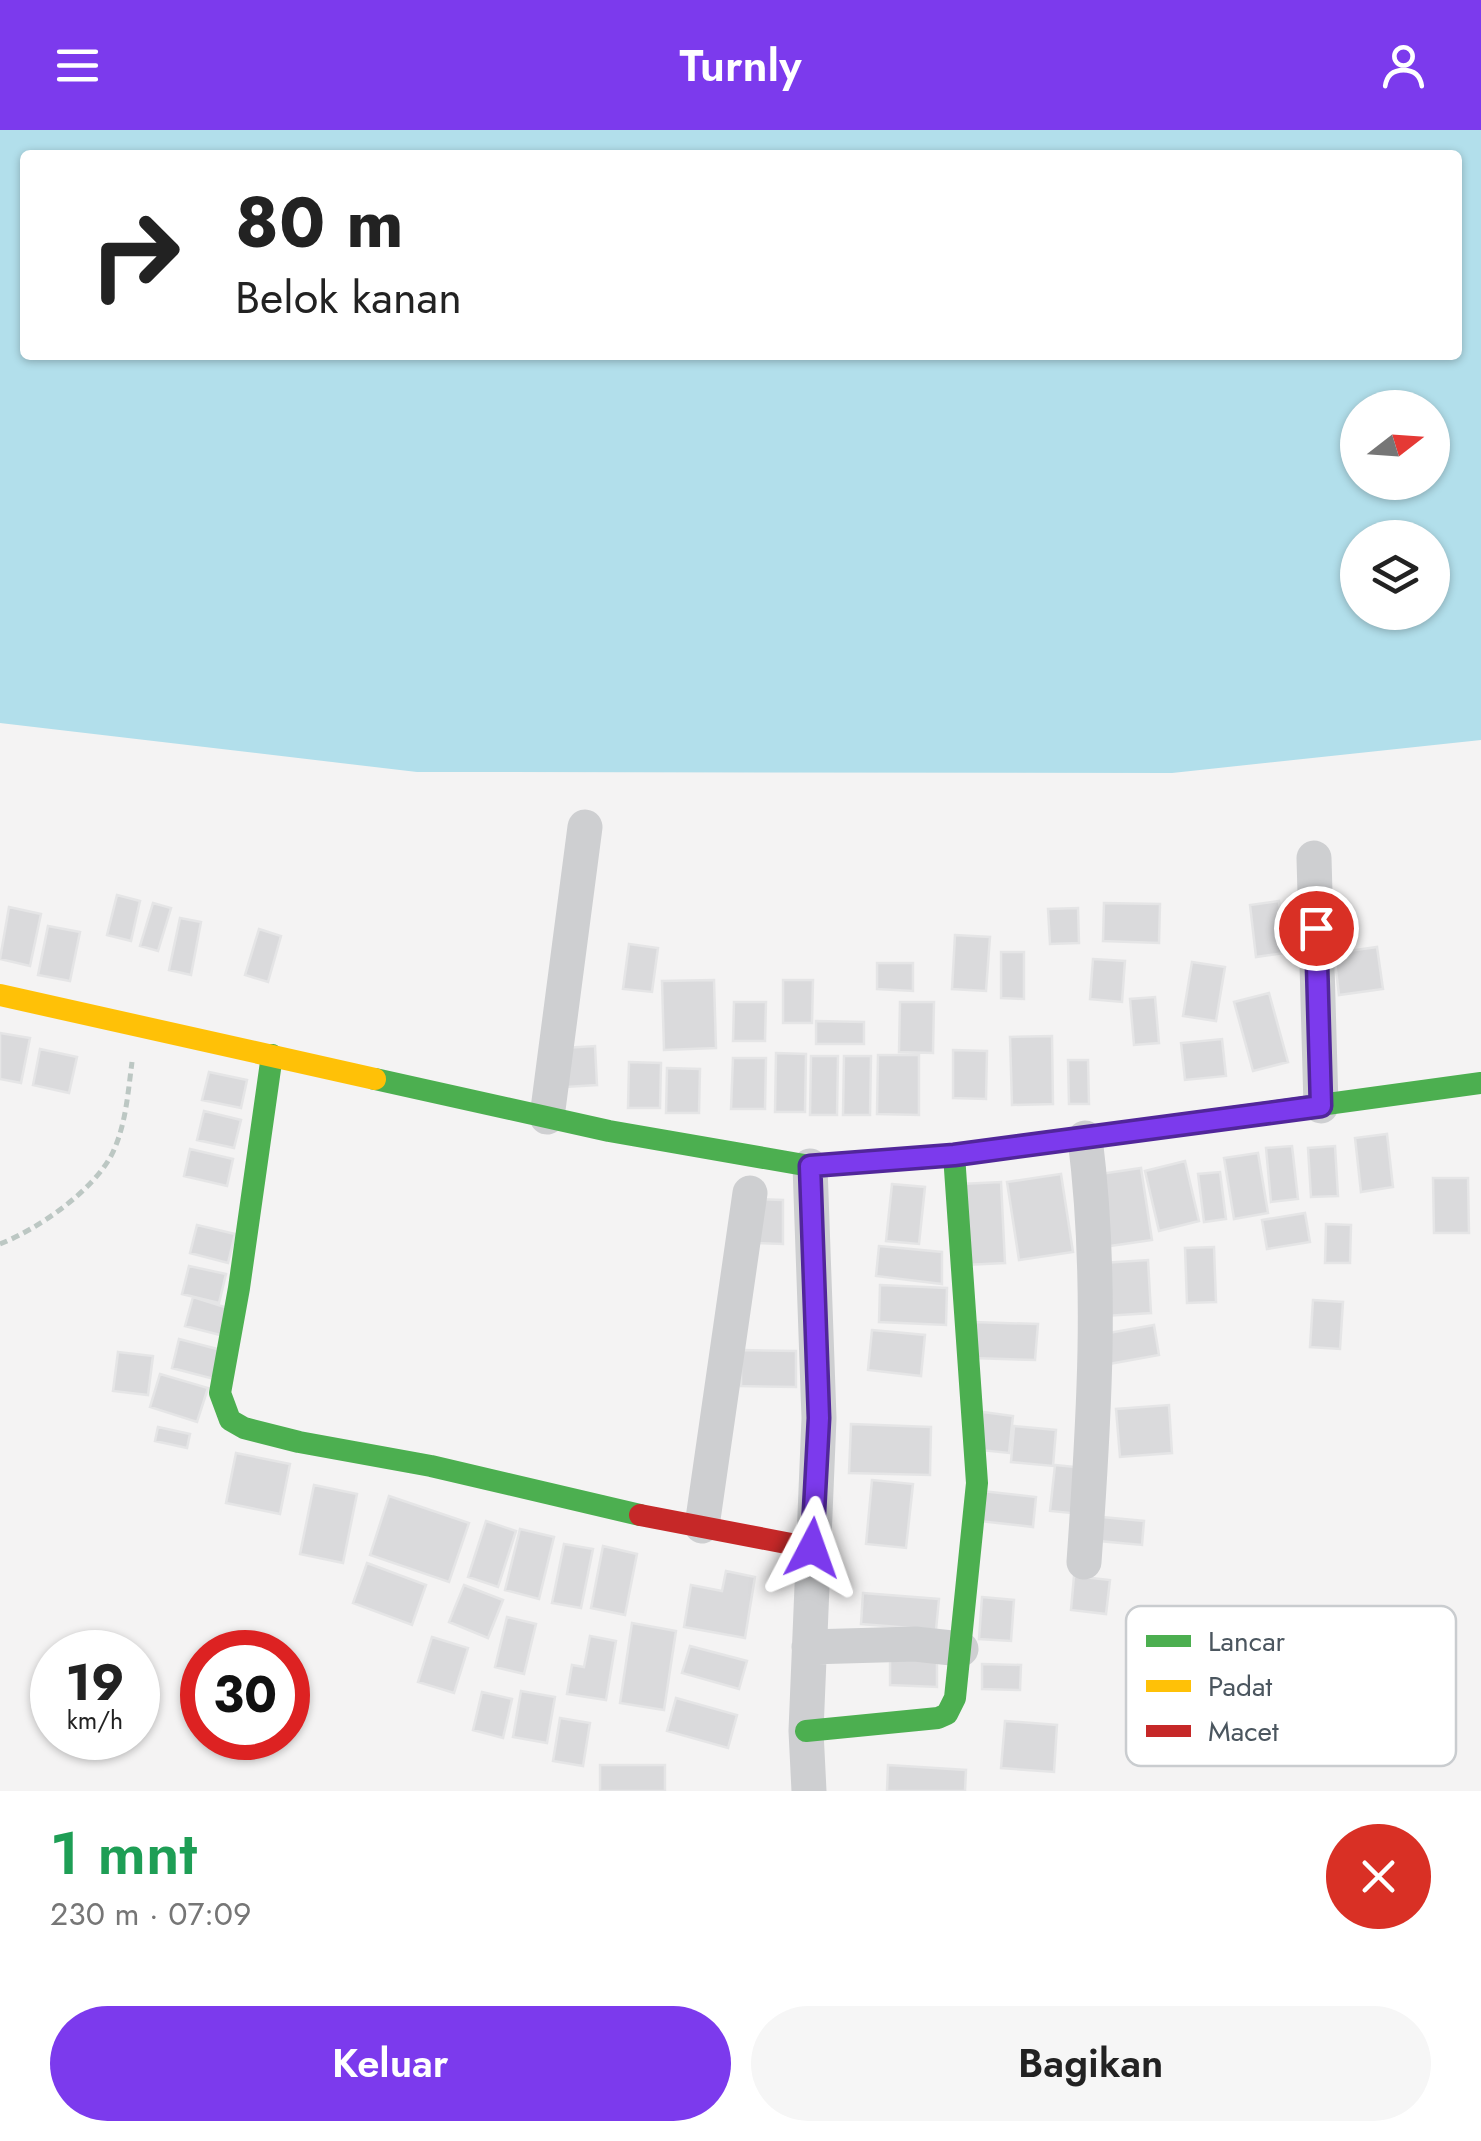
<!DOCTYPE html>
<html lang="id">
<head>
<meta charset="utf-8">
<style>
  body { margin:0; font-family:Jost,sans-serif; background:#f6f6f6; color:#222; height:100vh; display:flex; flex-direction:column; font-size:38px; white-space:nowrap }
  * { box-sizing:border-box; margin:0 }
  p { font-size:32px; color:#767676 }
  .icon { flex:none; width:55px; height:55px; fill:none; stroke:currentColor; stroke-width:2; stroke-linecap:round; stroke-linejoin:round }
  .map { position:relative; height:1661px; overflow:hidden }
  .details { display:flex; flex-direction:column; background:#fff; flex:1 }
  .details>* { flex:none }
  .hud { position:absolute; left:20px; top:20px; width:1442px; height:210px; border-radius:10px; box-shadow:0 2px 8px #0004; background:#fff; color:#222; overflow:hidden }
  .needle { width:65px; rotate:73deg }
  .buttons { position:absolute; left:1340px; top:260px; display:grid; gap:20px }
  .buttons a { display:grid; place-items:center; width:110px; height:110px; border-radius:50%; background:#fff; box-shadow:0 2px 8px #0004; font-size:50px }
  .speed { position:absolute; left:30px; top:1500px; display:flex; gap:20px; font-size:50px; font-weight:700; text-align:center }
  .speed>* { display:grid; place-content:center; width:130px; height:130px; border-radius:50%; background:#fff; box-shadow:0 2px 8px #0004; line-height:1 }
  .speed small { font-size:25px; font-weight:400 }
  .speed .limit { border:15px solid #d22; background:#fff; color:#111 }
  .pin { position:absolute; display:grid; place-items:center; width:85px; height:85px; color:#fff; margin:-42px; border:5px solid #fff; border-radius:50%; box-shadow:0 2px 10px #0007 }
  .me { position:absolute; width:110px; margin:-55px; rotate:4deg; stroke-linejoin:round; filter:drop-shadow(0 0 8px #0008) }
  .turn { display:flex; align-items:center; gap:35px; height:210px; padding:0 50px; font-size:45px }
  .turn .icon { width:130px; height:130px; stroke-width:2.5 }
  .turn b { display:block; font-size:70px; line-height:85px }
  .round { display:grid; place-items:center; flex:none; width:105px; height:105px; border-radius:52px; background:#f6f6f6 }
  .headline { display:flex; align-items:center; justify-content:space-between; height:170px; padding:0 50px }
  h1 { font-size:60px; font-weight:600; line-height:75px; color:#1e9e55 }
  .primary-button { display:flex; gap:20px; margin-top:auto; padding:20px 50px }
  .primary-button a { flex:1; height:115px; border-radius:60px; background:#7c3aed; color:#fff; font-size:40px; font-weight:600; line-height:115px; text-align:center }
  .primary-button a+a { background:#f6f6f6; color:#222 }
  header { display:flex; justify-content:space-between; align-items:center; height:130px; padding:0 50px; background:#7c3aed; color:#fff; font-size:45px; font-weight:600 }
  .map>svg:first-child { display:block }
  .water { fill:#b2dfeb; fill-rule:evenodd }
  .building { fill:#dadadc; stroke:#e5e5e6; stroke-width:2.5 }
  .lines { fill:none; stroke-linecap:round; stroke-linejoin:round }
  .path { stroke:#bcc7c3; stroke-width:5; stroke-dasharray:8 5; stroke-linecap:butt }
  .street { stroke:#cecfd1; stroke-width:35 }
  .fast { stroke:#4caf50; stroke-width:22 }
  .slow { stroke:#ffc107; stroke-width:22 }
  .jam { stroke:#c62828; stroke-width:22 }
  .route-casing { stroke:#51269a; stroke-width:25 }
  .route { stroke:#7c3aed; stroke-width:18 }
  .key { fill:#fff; stroke:#c9cccf; stroke-width:2.5 }
  .key-label { font-size:28px; fill:#4b565f }
</style>
</head>
<body>
<header><svg class="icon" aria-label="menu" viewBox="0 0 24 24"><path d="M4 6h16M4 12h16M4 18h16"/></svg>Turnly<svg class="icon" aria-label="person" viewBox="0 0 24 24"><circle cx="12" cy="8" r="4"/><path d="M4 21q1-7 8-7t8 7"/></svg></header>
<div class="map">
<svg width="1481" height="1661" viewBox="0 0 1481 1661">
  <rect width="100%" height="100%" fill="#f4f3f3"/>
  <path class="water" d="M0 0H1481V610L1172 643 417 642 0 593ZM25 25H1458V225H25ZM1358 278H1432V352H1358ZM1358 408H1432V482H1358Z"/>
  <path class="building" d="M117 765 140 771 131 811 107 805Z
    M1279 771 1285 823 1256 827 1250 775Z
    M153 773 171 778 158 821 140 816Z
    M1104 773 1160 774 1159 813 1103 811Z
    M9 777 41 784 30 836 0 829Z
    M1078 778 1079 813 1050 814 1048 779Z
    M180 788 201 792 191 845 169 840Z
    M48 796 80 802 70 851 38 845Z
    M259 799 281 806 268 852 245 845Z
    M955 805 990 807 986 861 952 859Z
    M629 814 658 818 652 862 623 859Z
    M1377 817 1383 859 1339 865 1334 823Z
    M1001 822H1024V869L1001 868Z
    M1093 829 1125 831 1122 872 1090 869Z
    M1192 832 1225 837 1216 891 1183 886Z
    M877 833H913V861L877 859Z
    M714 850 716 918 664 920 662 851Z
    M783 850H813L812 893H783Z
    M1269 863 1288 932 1253 941 1234 872Z
    M1155 867 1159 913 1134 915 1130 869Z
    M734 872H766L765 911H733Z
    M900 872H934L933 923 899 922Z
    M816 891 864 892V914H816Z
    M0 903 30 908 21 953 0 949Z
    M1052 906 1053 974 1012 975 1010 907Z
    M1222 909 1226 946 1185 950 1181 913Z
    M595 916 597 955 566 957 564 918Z
    M40 919 77 927 69 963 33 955Z
    M953 920 987 921 986 969 953 968Z
    M776 923 806 924 805 982H775Z
    M878 925H919V985L877 984Z
    M811 926H838L837 985H810Z
    M844 926H871L870 985H843Z
    M733 928H766L765 979H731Z
    M1068 930H1088L1089 974H1069Z
    M629 932 661 933 660 978H628Z
    M667 938 700 939 699 983H666Z
    M209 942 247 950 241 978 202 970Z
    M204 981 241 990 234 1018 197 1010Z
    M1387 1004 1393 1057 1361 1062 1355 1008Z
    M1292 1016 1298 1069 1271 1072 1266 1018Z
    M1335 1016 1338 1066 1311 1067 1308 1018Z
    M190 1019 233 1029 227 1056 184 1046Z
    M1258 1023 1268 1083 1234 1089 1224 1028Z
    M1185 1031 1199 1091 1159 1101 1145 1041Z
    M1141 1038 1152 1110 1110 1116 1100 1044Z
    M1220 1042 1226 1089 1204 1092 1198 1044Z
    M1061 1044 1073 1122 1019 1130 1007 1052Z
    M1433 1048H1468L1469 1103H1434Z
    M1001 1052 1005 1133 965 1135 961 1054Z
    M892 1054 925 1057 919 1114 886 1111Z
    M757 1069 783 1070V1114L756 1113Z
    M1305 1083 1310 1112 1267 1119 1262 1090Z
    M1326 1094 1351 1095 1350 1133H1325Z
    M197 1095 235 1104 228 1133 190 1123Z
    M879 1116 942 1122V1154L876 1146Z
    M1214 1117 1216 1172 1187 1173 1185 1118Z
    M1148 1130 1151 1183 1105 1186 1102 1133Z
    M189 1136 226 1144 219 1173 182 1164Z
    M880 1155 947 1158 946 1195 879 1192Z
    M193 1167 231 1179 224 1206 185 1196Z
    M1313 1170 1343 1172 1340 1219 1310 1217Z
    M973 1192 1038 1194 1035 1230 972 1228Z
    M1154 1195 1159 1225 1109 1234 1103 1204Z
    M872 1200 925 1205 921 1246 868 1240Z
    M179 1209 221 1220 214 1249 172 1238Z
    M741 1220 796 1221V1257L741 1256Z
    M118 1222 153 1226 148 1265 113 1261Z
    M160 1244 208 1258 197 1292 150 1277Z
    M1169 1275 1172 1323 1120 1327 1116 1279Z
    M983 1282 1013 1286 1009 1323 980 1320Z
    M851 1294 931 1297 930 1345 849 1343Z
    M1014 1296 1056 1300 1053 1336 1011 1332Z
    M158 1297 190 1304 187 1318 155 1311Z
    M236 1323 290 1334 280 1384 226 1373Z
    M1055 1335 1086 1338 1081 1384 1050 1381Z
    M872 1350 913 1354 906 1418 866 1414Z
    M314 1355 357 1364 343 1433 300 1424Z
    M982 1361 1036 1367 1033 1397 979 1391Z
    M389 1366 469 1393 449 1452 370 1425Z
    M1102 1387 1144 1391 1142 1415 1099 1411Z
    M486 1391 516 1401 498 1457 468 1447Z
    M520 1399 554 1407 539 1469 505 1460Z
    M564 1414 593 1419 581 1478 552 1473Z
    M603 1416 637 1424 625 1485 591 1478Z
    M367 1433 426 1455 412 1495 353 1473Z
    M726 1441 755 1447 745 1508 684 1497 691 1455 722 1461Z
    M1074 1446 1110 1450 1106 1484 1071 1480Z
    M464 1455 503 1470 488 1508 449 1492Z
    M863 1463 939 1469 936 1500 861 1494Z
    M982 1467 1014 1470 1011 1511 979 1509Z
    M507 1487 536 1494 524 1544 495 1537Z
    M632 1493 676 1501 664 1580 620 1573Z
    M590 1506 616 1511 606 1570 567 1564 572 1535 584 1537Z
    M432 1507 468 1518 454 1563 418 1552Z
    M690 1516 747 1531 739 1559 682 1543Z
    M890 1520 937 1523V1557L890 1555Z
    M982 1534 1021 1535 1020 1560 982 1559Z
    M521 1561 555 1567 547 1613 513 1607Z
    M482 1562 512 1569 503 1608 473 1600Z
    M676 1568 737 1585 728 1618 667 1601Z
    M560 1588 590 1593 583 1636 553 1631Z
    M1005 1591 1057 1595 1054 1642 1001 1638Z
    M600 1635H665V1661H600Z
    M888 1635 966 1640 965 1661H887Z"/>
  <g class="lines">
    <path class="path" d="M0 1114C38 1099 95 1060 113 1022 126 994 128 962 132 932"/>
    <path class="street" d="M1314 728 1321 976
      M547 987 585 697
      M702 1396 750 1063
      M1084 1432C1094 1290 1103 1150 1085 1008
      M809 1517 915 1514 961 1519
      M809 1661 806 1601 819 1288 810 1036"/>
    <path class="fast" d="M272 925 239 1158 220 1263 230 1290 244 1298 299 1312 431 1336 640 1385
      M375 949 609 1001 810 1036 954 1025 1481 953
      M806 1601 938 1588 947 1584 955 1568 977 1353 954 1025"/>
    <path class="slow" d="M0 865 375 949"/>
    <path class="jam" d="M640 1385 812 1418"/>
  </g>
  <g class="lines">
    <g class="route-casing">
      <path id="route" d="M812 1418 819 1288 810 1036 954 1025 1321 976 1316 798"/>
    </g>
    <use href="#route" class="route"/>
  </g>
  <rect x="1126" y="1476" width="330" height="160" rx="15" class="key"/>
  <rect x="1146" y="1505" width="45" height="12" fill="#4caf50"/>
  <rect x="1146" y="1550" width="45" height="12" fill="#ffc107"/>
  <rect x="1146" y="1595" width="45" height="12" fill="#c62828"/>
  <g class="key-label">
    <text x="1208" y="1521">Lancar</text>
    <text x="1208" y="1566">Padat</text>
    <text x="1208" y="1611">Macet</text>
  </g>
</svg>
<div class="buttons">
<a><svg class="needle" viewBox="-14 -14 28 28"><path d="M0-13l5 13h-10z" fill="#e53935"/><path d="M0 13l5-13h-10z" fill="#767676"/></svg></a>
<a><svg class="icon" aria-label="layers" viewBox="0 0 24 24"><path d="M12 4l9 5-9 5-9-5zM3 14l9 5 9-5"/></svg></a>
</div>
<div class="speed"><div>19<small>km/h</small></div><div class="limit">30</div></div>
<div class="pin" style="left:1316px;top:798px;background:#d93025"><svg class="icon" aria-label="arrive" viewBox="0 0 24 24"><path d="M6 21V4h12l-3 4 3 4H6"/></svg></div>
<svg class="me" style="left:812px;top:1418px" viewBox="-20 -20 40 40"><path d="M0-17L14 15 0 8-14 15z" fill="#7c3aed" stroke="#fff" stroke-width="4"/></svg>
<div class="hud">
<div class="turn"><svg class="icon" aria-label="right" viewBox="0 0 24 24"><path d="M7 20v-9h11M14 6l5 5-5 5"/></svg><div><b>80 m</b>Belok kanan</div></div>
</div>
</div>
<section class="details">
<div class="headline"><div><h1>1 mnt</h1><p>230 m · 07:09</p></div><a class="round" style="background:#d93025;color:#fff"><svg class="icon" aria-label="close" viewBox="0 0 24 24"><path d="M6 6l12 12M18 6L6 18"/></svg></a></div>
<div class="primary-button"><a>Keluar</a><a>Bagikan</a></div>
</section>
</body>
</html>
